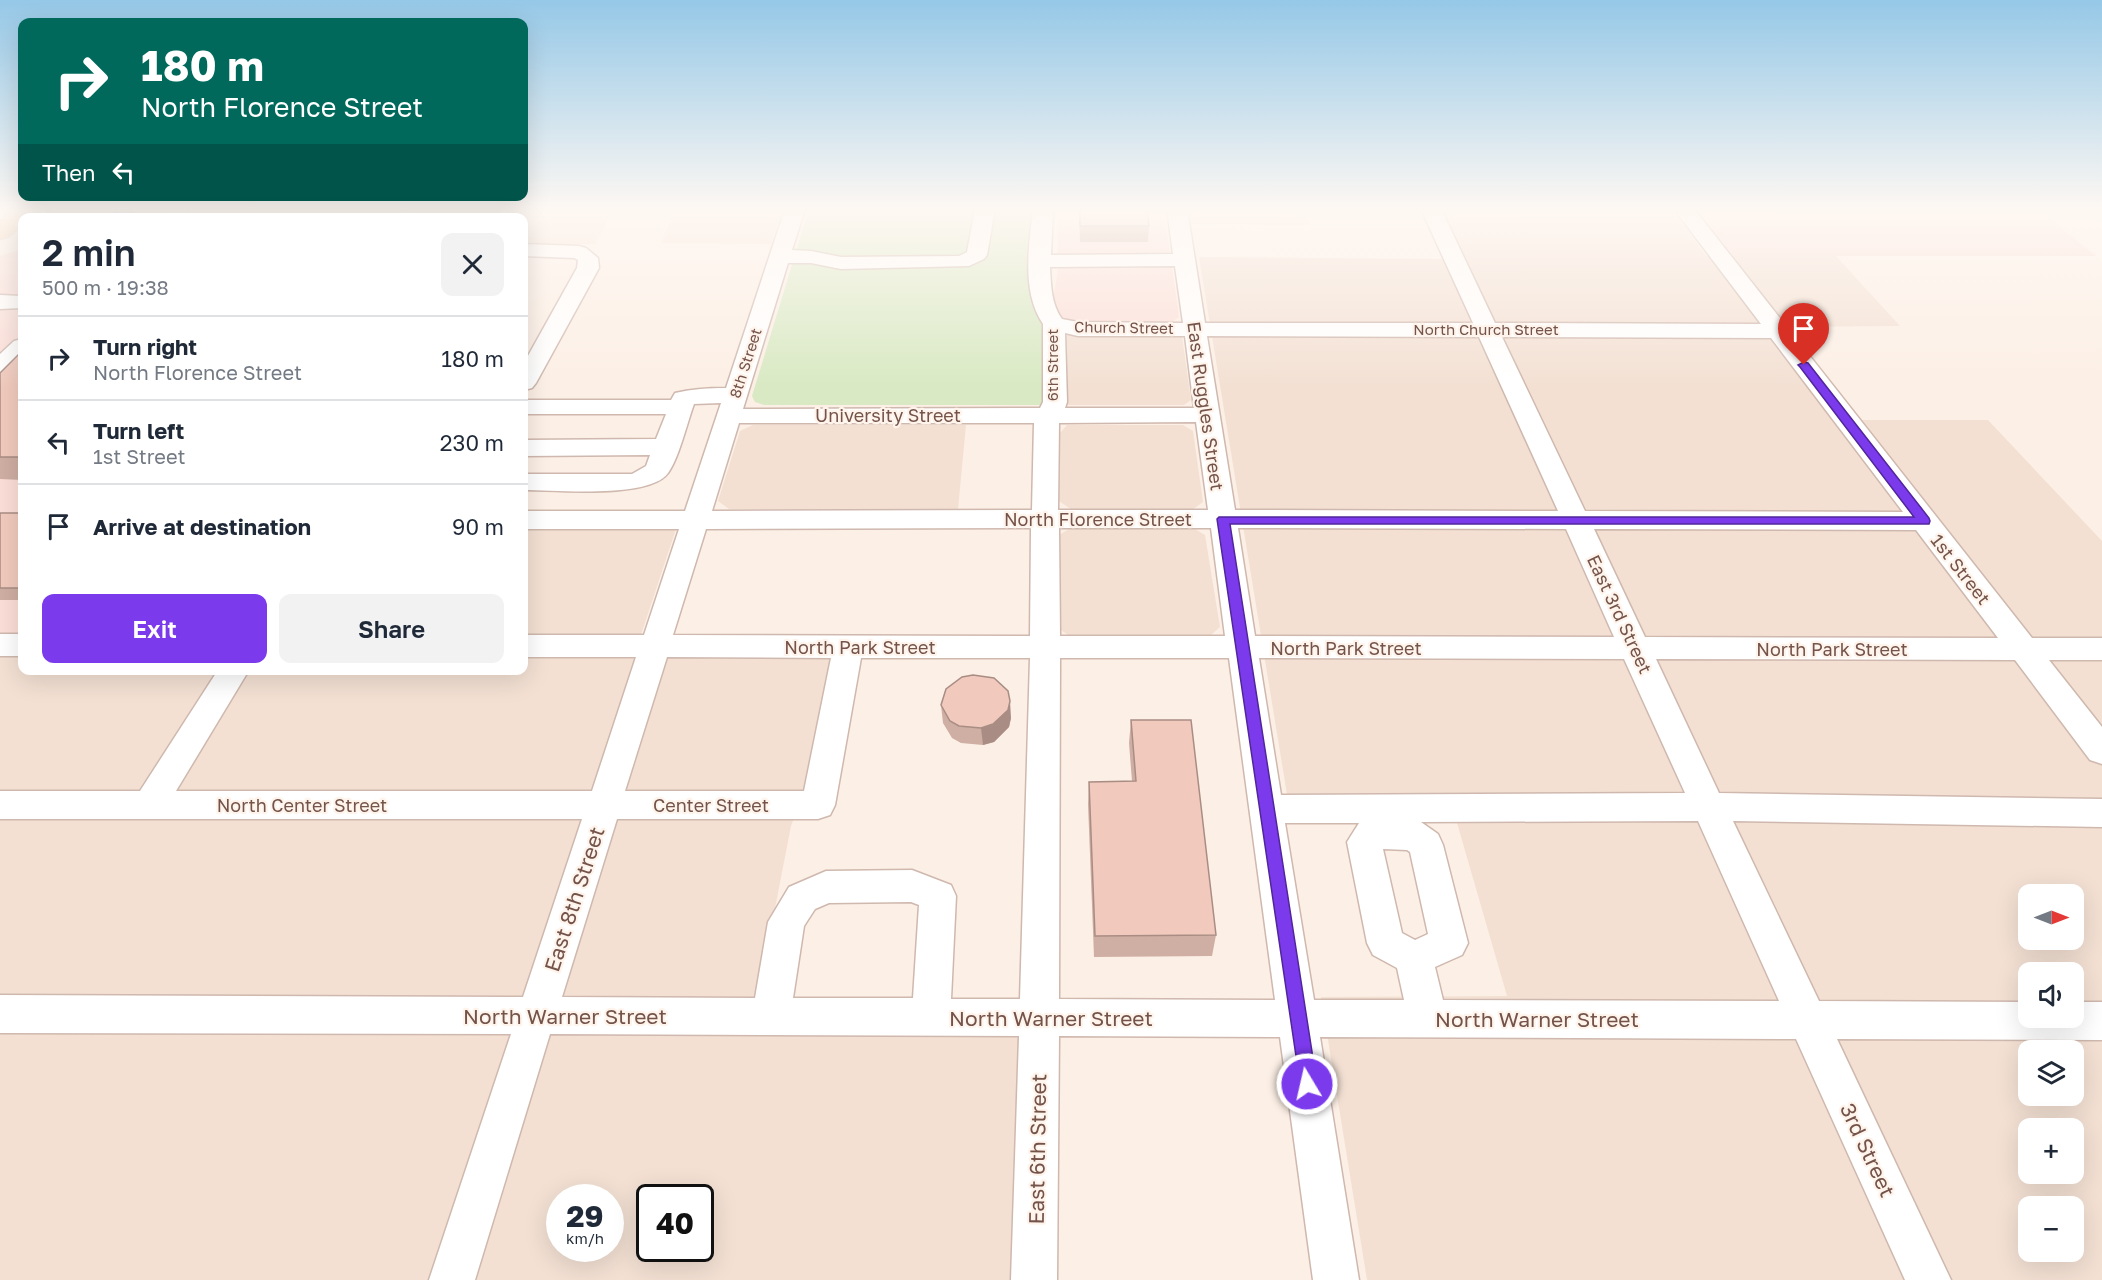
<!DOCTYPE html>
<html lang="en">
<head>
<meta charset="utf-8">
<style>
  body { margin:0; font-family:"Golos Text",sans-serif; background:#f2f2f3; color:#1f2937; height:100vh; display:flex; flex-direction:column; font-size:22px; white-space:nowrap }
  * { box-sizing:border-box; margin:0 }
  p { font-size:20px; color:#747a83 }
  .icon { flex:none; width:33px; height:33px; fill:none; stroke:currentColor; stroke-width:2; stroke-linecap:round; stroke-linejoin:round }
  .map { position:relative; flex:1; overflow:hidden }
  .side { position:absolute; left:18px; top:213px; width:510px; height:462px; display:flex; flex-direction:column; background:#fff; border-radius:12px; box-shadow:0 6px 24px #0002 }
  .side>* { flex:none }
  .hud { position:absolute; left:18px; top:18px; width:510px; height:183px; border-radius:12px; box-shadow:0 6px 24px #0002; background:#00695c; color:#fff; overflow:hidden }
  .needle { width:39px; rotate:90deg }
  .buttons { position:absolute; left:2018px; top:884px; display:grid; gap:12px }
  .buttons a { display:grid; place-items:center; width:66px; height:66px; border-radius:12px; background:#fff; box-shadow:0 6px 24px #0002; font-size:30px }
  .speed { position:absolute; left:546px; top:1184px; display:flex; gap:12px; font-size:30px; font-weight:700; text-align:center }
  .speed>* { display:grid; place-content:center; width:78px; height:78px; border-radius:50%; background:#fff; box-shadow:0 6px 24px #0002; line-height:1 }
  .speed small { font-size:15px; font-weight:400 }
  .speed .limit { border:3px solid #111; border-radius:9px; background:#fff; color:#111 }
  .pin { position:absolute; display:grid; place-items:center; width:51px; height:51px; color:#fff; margin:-62px -26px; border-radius:50% 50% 50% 0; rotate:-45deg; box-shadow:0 0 6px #0007 }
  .pin .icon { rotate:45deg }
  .me { position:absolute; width:66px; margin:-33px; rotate:351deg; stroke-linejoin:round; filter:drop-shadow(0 0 4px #0008) }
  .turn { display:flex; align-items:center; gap:21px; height:126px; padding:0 24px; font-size:27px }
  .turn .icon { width:78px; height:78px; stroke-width:2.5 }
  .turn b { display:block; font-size:42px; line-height:51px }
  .then { display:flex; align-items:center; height:57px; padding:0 24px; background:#0003; gap:12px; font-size:22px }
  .round { display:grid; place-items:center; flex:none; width:63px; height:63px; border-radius:12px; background:#f2f2f3 }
  .headline { display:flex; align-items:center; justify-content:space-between; height:102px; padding:0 24px }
  h1 { font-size:36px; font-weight:600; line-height:45px }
  .button { display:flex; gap:12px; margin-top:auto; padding:12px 24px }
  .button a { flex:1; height:69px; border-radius:12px; background:#7c3aed; color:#fff; font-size:24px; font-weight:600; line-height:69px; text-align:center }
  .button a+a { background:#f2f2f3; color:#1f2937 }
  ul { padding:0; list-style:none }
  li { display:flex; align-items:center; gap:18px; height:84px; padding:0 24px; border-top:2px solid #e0e1e3 }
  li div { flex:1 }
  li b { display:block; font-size:22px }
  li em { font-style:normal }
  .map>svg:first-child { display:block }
  .residential { fill:#f3e0d3; fill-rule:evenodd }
  .commercial { fill:#fcded8 }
  .green { fill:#d8e9c3 }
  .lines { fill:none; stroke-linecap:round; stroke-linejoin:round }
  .minor-casing { stroke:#cfb8ae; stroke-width:3 }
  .major-casing { stroke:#d8cfcc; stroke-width:3 }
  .minor { fill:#fff; fill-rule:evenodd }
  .major { fill:#f9ca9e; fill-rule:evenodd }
  .wall { fill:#cfaea3 }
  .shaded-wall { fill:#a98d84 }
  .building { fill:#f1cabd; stroke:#a98d84; stroke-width:1.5 }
  .route { fill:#7c3aed; stroke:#51269a; stroke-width:1.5 }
  .labels { text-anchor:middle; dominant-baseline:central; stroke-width:4.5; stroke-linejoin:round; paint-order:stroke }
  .far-street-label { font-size:15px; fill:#74534a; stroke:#fff4eb }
  .street-label { font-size:18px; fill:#74534a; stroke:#fff4eb }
  .near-street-label { font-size:21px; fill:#74534a; stroke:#fff4eb }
</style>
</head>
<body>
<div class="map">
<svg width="2102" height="1280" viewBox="0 0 2102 1280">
  <rect width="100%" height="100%" fill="#fcefe5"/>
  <path class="residential" d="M427 209H614L595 244H524V218L420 217Z
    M676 209H782L771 244 661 243Z
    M1190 209H1305L1310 225 1192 224Z
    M1421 209H1671L1706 256H1836L1900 326 1761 327 1833 420H1988L2102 541V1280H1367L1321 997 1507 996 1455 816 1291 819 1199 257 1443 259ZM2028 894H2073V939H2028ZM2028 972H2073V1017H2028ZM2028 1050H2073V1095H2028ZM2028 1128H2073V1173H2028ZM2028 1206H2073V1251H2028Z
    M1047 324 1182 336 1191 400 1184 405H1048Z
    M753 425H966L958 509H729L718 501 740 431Z
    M1067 425H1183L1193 431 1203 502 1192 510H1072L1059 501 1060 433Z
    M524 526H677L634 656 832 657 810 776 791 826 751 1032 1060 1033 1058 1280H0V654H22V670H524ZM560 1197H610V1248H560ZM650 1197H700V1248H650Z
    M1069 529H1195L1205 535 1220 627 1211 635 1070 636 1059 629V535Z"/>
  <path class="commercial" d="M59 209H404L396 218H63Z
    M1057 209H1164L1179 317 1172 322H1076L1063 320 1055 315 1053 300 1058 269Z
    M1694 209H2038L2096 256H1732Z
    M22 249V633H0V256Z"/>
  <path class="green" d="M809 209H1040L1038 311 1047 324 1048 405H764L755 402 752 396Z"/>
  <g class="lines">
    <g class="minor-casing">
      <path id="minor" d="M168 209H189L181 218H159Z
        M404 209H424L418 218H397Z
        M785 209H805L792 250 811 251 841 257 959 256 967 252 975 209H995L987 255 984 259 969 266 841 269 811 263H788L743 409 1040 408 1043 402V324C1021 292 1029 245 1033 209H1053L1051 255 1173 254 1167 209H1187L1205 323H1473L1421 209H1441L1495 323 1761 324 1674 209H1694L2032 638H2102V660H2049L2102 727V764L2090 760 2015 660 1656 659 1719 793 2102 799V827L1733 821 1819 1001 2028 1002V1017H2073V1002H2102V1040L1837 1039 1951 1280H1905L1796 1039 1320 1037 1359 1280H1313L1280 1037 1059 1036 1057 1280H1011L1019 1036 550 1034 475 1280H429L511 1034 0 1033V995L523 997 582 819H0V791H140L218 670H249L176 791H592L636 657H524V635H644L679 529H524V511H685L721 403 694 404C687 423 679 458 668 473 650 499 555 490 524 490V474H632L646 466 650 455 524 456V440L656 439 666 414H524V400H671L675 393C692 389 708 388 726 388ZM1175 266 1183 323 1078 322 1062 319C1051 304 1051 285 1050 267ZM1065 333 1078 336H1185L1194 408H1065L1067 402ZM1207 336 1479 337 1558 511 1235 510ZM1502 337 1771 338 1903 512 1585 511ZM1196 422 1208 510H1058L1059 423ZM739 423H1034L1032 510 712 511ZM1031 528 1030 636 673 635 706 529ZM1059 528H1211L1225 636H1060ZM1238 528 1566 529 1614 637 1255 636ZM1594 529 1916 530 1998 638 1645 637ZM667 657 831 658 804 791H625ZM861 658H1030L1020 999H951L956 896 951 885 912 870 826 871 789 887 768 922 755 998 562 997 617 819H818L830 815 835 805ZM1060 658H1229L1275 1000 1059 999ZM1259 658 1624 659 1685 793 1281 795ZM1698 821 1779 1001 1443 1000 1435 967 1462 955 1468 943 1443 845 1438 834 1421 822ZM1285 823H1359L1347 842 1367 943 1373 955 1397 968 1404 1000H1314ZM1383 849 1407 850 1410 852 1428 934 1415 940 1402 933ZM911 902 919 905 913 998H793L804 926 815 909 829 903Z
        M524 244 579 246 586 248 598 258 599 268 536 383 532 388 524 390V363L577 268 578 260 574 258 524 256Z
        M0 295 22 296V308L0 309Z
        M22 339V358L8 372 0 374V354L14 341Z
        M0 634H22V656H0Z"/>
    </g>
    <g class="major-casing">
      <path id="major" d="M17 209H41L33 218H22V225L8 237 0 239V221Z"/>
    </g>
    <use href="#minor" class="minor"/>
    <use href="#major" class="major"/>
  </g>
  <path class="wall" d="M1079 209H1147L1149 226 1148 242H1080Z
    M22 351V480L0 479V373Z
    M0 513H22V600H0Z
    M941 705 1011 718 1009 727 994 742 983 745 961 743 952 738 943 723Z
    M1131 720 1216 935 1212 956 1094 957 1088 804 1089 782 1132 781 1129 743Z"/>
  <path class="shaded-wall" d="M118 209H133L138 217 137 218H108Z
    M1010 701 1011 718 1009 727 994 742 983 745 981 728Z"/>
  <path class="building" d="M51 209H118L108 218H40Z
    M1080 209H1147L1149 226H1080Z
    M22 351V457H0V373Z
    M0 513H22V588H0Z
    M973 675 994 678 1008 691 1010 701 1008 710 993 724 981 728 959 726 950 721 941 705 946 689 962 677Z
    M1131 720H1191L1216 935 1095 936 1089 782 1136 781Z"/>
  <linearGradient id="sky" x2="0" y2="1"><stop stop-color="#95c8e7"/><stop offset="0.54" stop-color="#fef8f3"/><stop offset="1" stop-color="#fef8f3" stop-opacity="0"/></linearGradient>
  <rect width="2102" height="388" fill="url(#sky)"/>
  <path class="route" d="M1804 362 1808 363 1929 518 1930 521 1929 524H1230L1317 1084 1314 1090 1307 1093 1301 1090 1217 519 1219 517H1914L1800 367 1798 365Z"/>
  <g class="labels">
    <g class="far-street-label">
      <text transform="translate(1124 327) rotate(1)">Church Street</text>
      <text x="1486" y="329">North Church Street</text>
      <text transform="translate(745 363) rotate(-72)">8th Street</text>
      <text transform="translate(1052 365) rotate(-90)">6th Street</text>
    </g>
    <g class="street-label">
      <text transform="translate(1206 406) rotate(82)">East Ruggles Street</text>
      <text x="888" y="415">University Street</text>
      <text x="1098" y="519">North Florence Street</text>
      <text transform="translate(1961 569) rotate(52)">1st Street</text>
      <text transform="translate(1620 614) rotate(65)">East 3rd Street</text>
      <text x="860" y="647">North Park Street</text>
      <text x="1346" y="648">North Park Street</text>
      <text x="1832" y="649">North Park Street</text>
      <text x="302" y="805">North Center Street</text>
      <text x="711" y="805">Center Street</text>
    </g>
    <g class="near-street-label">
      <text transform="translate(574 899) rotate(-72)">East 8th Street</text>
      <text x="565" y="1016">North Warner Street</text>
      <text x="1051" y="1018">North Warner Street</text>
      <text x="1537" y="1019">North Warner Street</text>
      <text transform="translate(1037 1149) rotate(-89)">East 6th Street</text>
      <text transform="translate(1868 1150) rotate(65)">3rd Street</text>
    </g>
  </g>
</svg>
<div class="buttons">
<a><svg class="needle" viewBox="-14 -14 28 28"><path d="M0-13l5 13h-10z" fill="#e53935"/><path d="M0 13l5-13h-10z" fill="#747a83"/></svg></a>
<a><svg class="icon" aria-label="sound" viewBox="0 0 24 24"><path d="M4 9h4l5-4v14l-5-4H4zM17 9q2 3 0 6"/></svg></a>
<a><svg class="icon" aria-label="layers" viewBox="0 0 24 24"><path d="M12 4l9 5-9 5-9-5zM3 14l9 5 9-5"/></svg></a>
<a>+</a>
<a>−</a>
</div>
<div class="speed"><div>29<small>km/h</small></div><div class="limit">40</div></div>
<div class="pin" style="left:1804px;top:365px;background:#d93025"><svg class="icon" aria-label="arrive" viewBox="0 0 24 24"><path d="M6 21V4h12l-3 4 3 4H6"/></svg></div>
<svg class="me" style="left:1307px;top:1084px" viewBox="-20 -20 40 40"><circle r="17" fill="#7c3aed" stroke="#fff" stroke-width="3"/><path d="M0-11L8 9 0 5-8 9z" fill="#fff"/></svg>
<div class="hud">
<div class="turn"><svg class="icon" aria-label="right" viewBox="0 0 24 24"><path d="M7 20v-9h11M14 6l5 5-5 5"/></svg><div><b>180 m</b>North Florence Street</div></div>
<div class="then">Then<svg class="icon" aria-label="left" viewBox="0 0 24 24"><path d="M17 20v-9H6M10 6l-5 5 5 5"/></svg></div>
</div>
<section class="side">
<div class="headline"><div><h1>2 min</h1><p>500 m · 19:38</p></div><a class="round"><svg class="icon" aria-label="close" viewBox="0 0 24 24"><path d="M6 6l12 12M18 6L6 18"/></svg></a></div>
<ul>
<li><svg class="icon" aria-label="right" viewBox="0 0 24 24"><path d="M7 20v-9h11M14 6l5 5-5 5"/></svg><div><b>Turn right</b><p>North Florence Street</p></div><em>180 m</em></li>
<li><svg class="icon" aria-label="left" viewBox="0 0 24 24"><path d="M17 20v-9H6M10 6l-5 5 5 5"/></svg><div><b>Turn left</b><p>1st Street</p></div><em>230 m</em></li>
<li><svg class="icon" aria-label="arrive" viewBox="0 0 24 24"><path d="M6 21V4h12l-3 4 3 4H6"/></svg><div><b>Arrive at destination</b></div><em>90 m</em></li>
</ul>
<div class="button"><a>Exit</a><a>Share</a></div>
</section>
</div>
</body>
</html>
